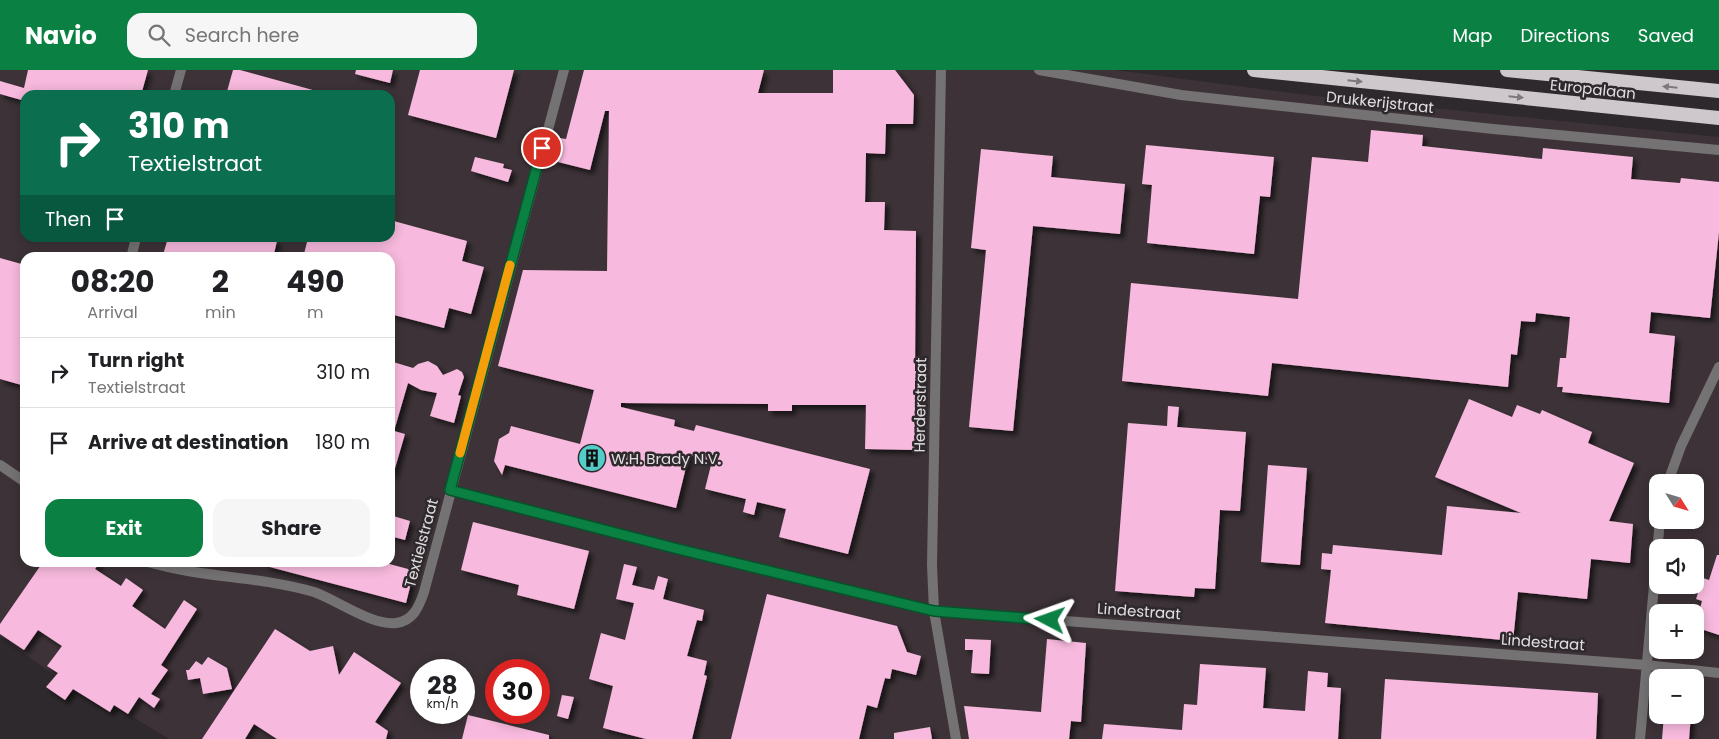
<!DOCTYPE html>
<html lang="en">
<head>
<meta charset="utf-8">
<style>
  body { margin:0; font-family:Poppins,sans-serif; background:#f6f6f6; color:#202124; height:100vh; display:flex; flex-direction:column; font-size:19px; white-space:nowrap }
  * { box-sizing:border-box; margin:0 }
  p { font-size:16px; color:#757577 }
  .icon { flex:none; width:28px; height:28px; fill:none; stroke:currentColor; stroke-width:2; stroke-linecap:round; stroke-linejoin:round }
  .map { position:relative; flex:1; overflow:hidden }
  .panel { position:absolute; left:20px; top:182px; width:375px; height:315px; display:flex; flex-direction:column; background:#fff; border-radius:15px; box-shadow:0 2px 12px #0003 }
  .panel>* { flex:none }
  .guide { position:absolute; left:20px; top:20px; width:375px; height:152px; border-radius:15px; box-shadow:0 2px 12px #0003; background:#0b6e4f; color:#fff; overflow:hidden }
  .needle { width:32px; rotate:127deg }
  .tools { position:absolute; left:1649px; top:404px; display:grid; gap:10px }
  .tools a { display:grid; place-items:center; width:55px; height:55px; border-radius:10px; background:#fff; box-shadow:0 2px 12px #0003; font-size:25px }
  .speed { position:absolute; left:410px; top:589px; display:flex; gap:10px; font-size:25px; font-weight:700; text-align:center }
  .speed>* { display:grid; place-content:center; width:65px; height:65px; border-radius:50%; background:#fff; box-shadow:0 2px 12px #0003; line-height:1 }
  .speed small { font-size:12px; font-weight:400 }
  .speed .limit { border:8px solid #d22; background:#fff; color:#111 }
  .pin { position:absolute; display:grid; place-items:center; width:42px; height:42px; color:#fff; margin:-21px; border:2px solid #fff; border-radius:50%; box-shadow:0 1px 5px #0007 }
  .me { position:absolute; width:55px; margin:-28px; rotate:274deg; stroke-linejoin:round; filter:drop-shadow(0 0 4px #0008) }
  .turn { display:flex; align-items:center; gap:18px; height:105px; padding:0 25px; font-size:22px }
  .turn .icon { width:65px; height:65px; stroke-width:2.5 }
  .turn b { display:block; font-size:35px; line-height:42px }
  .then { display:flex; align-items:center; height:48px; padding:0 25px; background:#0003; gap:10px; font-size:19px }
  .eta { display:flex; justify-content:space-evenly; align-items:center; height:85px; text-align:center }
  .eta b { font-size:30px; font-weight:700; line-height:35px }
  .primary-button { display:flex; gap:10px; margin-top:auto; padding:10px 25px }
  .primary-button a { flex:1; height:58px; border-radius:15px; background:#0b8043; color:#fff; font-size:20px; font-weight:700; line-height:58px; text-align:center }
  .primary-button a+a { background:#f6f6f6; color:#202124 }
  ul { padding:0; list-style:none }
  li { display:flex; align-items:center; gap:15px; height:70px; padding:0 25px; border-top:1px solid #e0e0e0 }
  li div { flex:1 }
  li b { display:block; font-size:19px }
  li em { font-style:normal }
  header { display:flex; align-items:center; gap:30px; box-sizing:border-box; height:70px; padding:0 25px; background:#0b8043; color:#fff }
  header strong { font-size:24px }
  nav { display:flex; gap:28px; margin-inline-start:auto; font-size:18px }
  .search { width:350px; height:45px; background:#f6f6f6; display:flex; align-items:center; gap:12px; box-sizing:border-box; padding:0 18px; border-radius:15px; color:#757577; font-size:19px }
  .map>svg:first-child { display:block }
  .built { fill:#3c3237; fill-rule:evenodd }
  .building { fill:#f7b9dd; filter:url(#shadow) }
  .lines { fill:none; stroke-linecap:round; stroke-linejoin:round }
  .minor { stroke:#757273; stroke-width:10 }
  .trunk { stroke:#cec7cb; stroke-width:14 }
  .oneway { fill:#7e787c }
  .route-casing { stroke:#07532c; stroke-width:12 }
  .route { stroke:#0b8043; stroke-width:9 }
  .slow { stroke:#f59e0b; stroke-width:9 }
  .labels { text-anchor:middle; dominant-baseline:central; stroke-width:5; stroke-linejoin:round; paint-order:stroke }
  .street-label { font-size:15px; fill:#e2dee0; stroke:#2e292c }
  .poi-label { font-size:15px; fill:#e2dee0; stroke:#2e292c; text-anchor:start }
</style>
</head>
<body>
<header>
<strong>Navio</strong>
<div class="search"><svg class="icon" aria-label="search" viewBox="0 0 24 24"><circle cx="10" cy="10" r="6"/><path d="M15 15l6 6"/></svg>Search here</div>
<nav><a>Map</a><a>Directions</a><a>Saved</a></nav>
</header>
<div class="map">
<svg width="1719" height="669" viewBox="0 0 1719 669">
  <defs>
    <filter id="shadow"><feDropShadow dx="4" dy="4" stdDeviation="2.5" flood-color="#0009"/></filter>
  </defs>
  <rect width="100%" height="100%" fill="#2e292c"/>
  <path class="built" d="M0 0H1115L1315 26 1719 67V669H169L85 618 80 624 0 566ZM25 25H390V168H25ZM25 188H390V492H25ZM1658 412H1695V450H1658ZM1658 478H1695V515H1658ZM1658 542H1695V580H1658ZM421 600H464V642H421ZM496 600H539V642H496ZM1658 608H1695V645H1658Z"/>
  <path class="building" d="M28 0H148L141 25H25V31L0 24V11L24 18Z
    M233 0H240L320 22V25H226Z
    M356 0H393L390 13 355 4Z
    M420 0H514L496 68 408 45Z
    M584 0H764L758 23H833V0H895L914 25 913 54H886L885 84 866 83 865 132H885L884 160 916 161 915 301H923L922 311H915V380L865 379 866 335H792V341H768V334L621 333V337L675 350 674 356 694 361 696 355 870 399 848 484 779 467 786 439 757 432 754 445 743 442 746 429 705 419 712 391 689 385 676 438 505 395 502 405 494 391 499 369 509 363 511 356 580 374 594 320 498 296 523 200 607 201 609 41H605L590 100 554 91 560 68 566 69Z
    M1371 60 1423 65 1422 76 1542 89 1543 78 1633 87 1631 109 1680 113 1681 108 1719 112V162L1710 248 1651 242 1649 263 1675 266 1669 333 1562 322 1563 317H1557L1560 288H1566L1570 247 1536 243 1535 252 1521 251 1517 285 1511 284 1508 317 1272 293 1268 326 1122 311 1131 213 1298 229 1312 87 1368 92Z
    M1146 75 1274 87 1270 127 1260 126 1254 184 1147 173 1152 115 1142 114Z
    M981 79 1053 86 1051 107 1125 114 1120 164 1033 156 1013 361 969 357 986 180 971 178Z
    M475 87 504 94 503 98 512 100 508 112 471 101Z
    M390 150 467 171 462 191 484 197 471 244 449 238 444 258 390 244V188H303L308 168H390Z
    M168 168H272L271 169 277 171 273 188H162Z
    M0 188 25 195V316L0 309Z
    M390 291 413 298 418 294 428 291 437 296 443 305 457 299 462 302 464 307 458 325 461 326 454 353 430 346 437 323 421 320 408 313 394 361 405 364 393 405H390Z
    M1469 329 1512 347 1517 335 1540 344 1542 340 1592 362 1588 373 1634 393 1609 451 1633 454 1630 493 1591 489 1587 529 1518 522 1513 571 1325 553 1331 500 1321 499 1322 483 1332 484 1333 475 1442 485 1447 436 1521 443 1435 407Z
    M1168 336 1179 337 1177 357 1246 362 1240 441 1220 440 1215 519 1195 518 1194 527 1115 521 1128 353 1167 356Z
    M1268 395 1307 398 1300 495 1261 492Z
    M390 445 410 451 405 470 390 466Z
    M473 452 589 481 574 539 517 525 519 515 461 500Z
    M1717 485H1719V565L1695 557 1702 531 1696 529 1703 508 1709 510Z
    M43 492H100L95 499 121 516 126 508 143 520 132 536 165 559 184 530 197 539 161 595 168 600 151 624 160 629 154 638 139 627 128 644 114 635 110 642 73 619 65 630 46 617 58 603 47 596 62 576 38 560 24 580 0 564V554Z
    M266 492H382L408 499 413 505 406 533 266 496Z
    M624 494 637 497 632 515 654 520 658 506 668 509 663 529 704 540 702 551 697 550 687 586 707 591 704 605 707 606 692 669H646L603 658 613 616 589 609 601 563 625 570 634 533 616 529Z
    M767 524 897 556 907 582 921 586 916 605 892 599 890 609 885 608 877 638 867 635 859 669H731Z
    M275 559 310 581 333 576 339 605 354 582 401 613 375 652 388 661 386 669H277L254 654 245 669H202Z
    M965 569 991 570 989 604 971 603 973 580H965Z
    M1047 569 1086 573 1081 652 1071 651 1069 669H969L964 636 1041 642Z
    M208 587 227 598 232 619 203 624 200 608 188 610 186 600H189L196 591 202 595Z
    M1200 594 1266 598 1263 638 1305 641 1308 601 1328 603 1327 617 1341 618 1338 669H1102L1104 654 1182 660 1184 634 1197 635Z
    M1385 609 1598 623 1596 669H1381Z
    M562 625 574 627 568 649 557 646Z
    M468 645 549 665V669H462Z
    M1664 645H1691L1689 669H1662Z
    M930 657 932 669H894V663Z"/>
  <g class="lines">
    <path class="minor" d="M941 0 932 495 934 541 956 669
      M1039 0 1181 25 1493 59 1719 80
      M174 25 181 0
      M131 188 136 168
      M0 395 25 412
      M1668 412 1681 376 1719 297
      M450 420 678 479 934 541 1646 595 1719 603
      M148 492C202 508 259 506 314 522 337 530 372 556 396 553 413 551 419 537 424 522L564 0
      M1640 669 1660 450"/>
    <path class="trunk" d="M1254 0 1719 48
      M1507 0 1719 21"/>
  </g>
  <defs><path id="oneway-solid" d="M-6-.8H1V-3.2L6.5 0L1 3.2V.8H-6Z" transform="scale(1.25)"/></defs>
  <g class="oneway">
    <use href="#oneway-solid" transform="translate(1355 11) rotate(6)"/>
    <use href="#oneway-solid" transform="translate(1670 17) rotate(-174)"/>
    <use href="#oneway-solid" transform="translate(1516 27) rotate(6)"/>
  </g>
  <g class="lines">
    <g class="route-casing">
      <path id="route" d="M542 78 450 420 678 479 934 541 1050 550"/>
    </g>
    <use href="#route" class="route"/>
    <path class="slow" d="M460 383 510 195"/>
  </g>
  <defs>
    <g id="building-disc" transform="scale(1.4375)"><circle r="9.5" fill="#53cdca" stroke="#2e292c"/><path d="M-4-6H4V6H1V3H-1V6H-4ZM-2.5-4.3h1.7v1.8h-1.7ZM.8-4.3h1.7v1.8H.8ZM-2.5-1h1.7V.8h-1.7ZM.8-1h1.7V.8H.8Z" fill="#111"/></g>
  </defs>
  <g fill-rule="evenodd">
    <use href="#building-disc" x="592" y="388"/>
  </g>
  <g class="labels">
    <g class="street-label">
      <text transform="translate(1593 19) rotate(6)">Europalaan</text>
      <text transform="translate(1380 32) rotate(6)">Drukkerijstraat</text>
      <text transform="translate(920 335) rotate(-89)">Herderstraat</text>
      <text transform="translate(421 473) rotate(-75)">Textielstraat</text>
      <text transform="translate(1139 541) rotate(4)">Lindestraat</text>
      <text transform="translate(1543 572) rotate(4)">Lindestraat</text>
    </g>
    <g class="poi-label">
      <text x="611" y="388">W.H. Brady N.V.</text>
    </g>
  </g>
</svg>
<div class="tools">
<a><svg class="needle" viewBox="-14 -14 28 28"><path d="M0-13l5 13h-10z" fill="#e53935"/><path d="M0 13l5-13h-10z" fill="#757577"/></svg></a>
<a><svg class="icon" aria-label="sound" viewBox="0 0 24 24"><path d="M4 9h4l5-4v14l-5-4H4zM17 9q2 3 0 6"/></svg></a>
<a>+</a>
<a>−</a>
</div>
<div class="speed"><div>28<small>km/h</small></div><div class="limit">30</div></div>
<div class="pin" style="left:542px;top:78px;background:#d93025"><svg class="icon" aria-label="arrive" viewBox="0 0 24 24"><path d="M6 21V4h12l-3 4 3 4H6"/></svg></div>
<svg class="me" style="left:1050px;top:550px" viewBox="-20 -20 40 40"><path d="M0-17L14 15 0 8-14 15z" fill="#0b8043" stroke="#fff" stroke-width="4"/></svg>
<div class="guide">
<div class="turn"><svg class="icon" aria-label="right" viewBox="0 0 24 24"><path d="M7 20v-9h11M14 6l5 5-5 5"/></svg><div><b>310 m</b>Textielstraat</div></div>
<div class="then">Then<svg class="icon" aria-label="arrive" viewBox="0 0 24 24"><path d="M6 21V4h12l-3 4 3 4H6"/></svg></div>
</div>
<section class="panel">
<div class="eta">
<div><b>08:20</b><p>Arrival</p></div>
<div><b>2</b><p>min</p></div>
<div><b>490</b><p>m</p></div>
</div>
<ul>
<li><svg class="icon" aria-label="right" viewBox="0 0 24 24"><path d="M7 20v-9h11M14 6l5 5-5 5"/></svg><div><b>Turn right</b><p>Textielstraat</p></div><em>310 m</em></li>
<li><svg class="icon" aria-label="arrive" viewBox="0 0 24 24"><path d="M6 21V4h12l-3 4 3 4H6"/></svg><div><b>Arrive at destination</b></div><em>180 m</em></li>
</ul>
<div class="primary-button"><a>Exit</a><a>Share</a></div>
</section>
</div>
</body>
</html>
